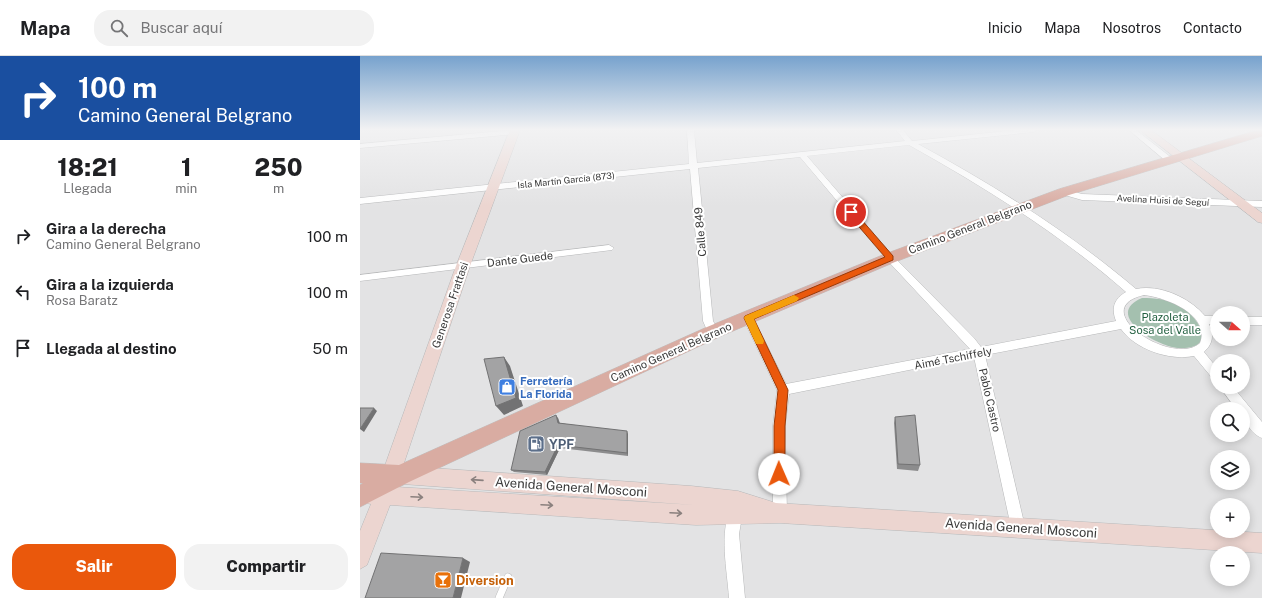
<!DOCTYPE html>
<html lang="es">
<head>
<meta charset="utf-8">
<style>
  body { margin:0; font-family:"Public Sans",sans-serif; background:#f2f2f2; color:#202124; height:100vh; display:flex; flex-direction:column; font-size:15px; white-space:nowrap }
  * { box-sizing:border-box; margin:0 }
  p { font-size:13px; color:#757577 }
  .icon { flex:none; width:22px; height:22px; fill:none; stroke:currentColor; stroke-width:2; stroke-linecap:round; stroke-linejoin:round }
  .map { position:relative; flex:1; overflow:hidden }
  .drawer { display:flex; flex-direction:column; background:#fff; width:360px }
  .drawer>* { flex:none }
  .top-card { background:#1a4fa0; color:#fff; overflow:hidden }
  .needle { width:26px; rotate:111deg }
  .controls { position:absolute; left:850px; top:250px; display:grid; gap:8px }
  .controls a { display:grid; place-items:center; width:40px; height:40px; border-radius:50%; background:#fff; box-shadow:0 2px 10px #0003; font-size:20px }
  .pin { position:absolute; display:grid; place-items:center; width:34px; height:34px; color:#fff; margin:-17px; border:2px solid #fff; border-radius:50%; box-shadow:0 1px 4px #0007 }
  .me { position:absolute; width:44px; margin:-22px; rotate:359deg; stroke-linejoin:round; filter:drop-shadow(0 0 3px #0008) }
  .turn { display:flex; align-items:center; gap:14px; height:84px; padding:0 12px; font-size:18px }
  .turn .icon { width:52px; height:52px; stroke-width:2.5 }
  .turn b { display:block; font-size:28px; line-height:34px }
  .eta { display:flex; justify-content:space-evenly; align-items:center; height:68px; text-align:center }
  .eta b { font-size:24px; font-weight:800; line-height:28px }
  .button { display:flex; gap:8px; margin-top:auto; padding:8px 12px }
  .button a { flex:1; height:46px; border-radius:16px; background:#ea580c; color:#fff; font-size:16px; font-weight:800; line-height:46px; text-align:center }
  .button a+a { background:#f2f2f2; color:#202124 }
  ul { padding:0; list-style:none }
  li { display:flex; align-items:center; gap:12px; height:56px; padding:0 12px }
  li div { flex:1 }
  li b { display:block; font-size:15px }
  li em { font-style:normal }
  header { display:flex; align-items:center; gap:24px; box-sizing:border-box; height:56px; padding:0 20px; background:#fff; border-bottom:1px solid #e0e0e0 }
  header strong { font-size:19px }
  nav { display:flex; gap:22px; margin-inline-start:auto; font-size:14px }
  .search { width:280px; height:36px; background:#f2f2f2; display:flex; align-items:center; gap:10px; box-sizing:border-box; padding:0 14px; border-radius:16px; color:#757577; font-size:15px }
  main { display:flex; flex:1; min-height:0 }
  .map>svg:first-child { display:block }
  .green { fill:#a4c0af }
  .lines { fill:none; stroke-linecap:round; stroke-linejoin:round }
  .service-casing { stroke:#b7b8b9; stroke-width:8 }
  .minor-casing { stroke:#b7b8b9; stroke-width:1 }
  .secondary-casing { stroke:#b7b8b9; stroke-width:1 }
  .primary-casing { stroke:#c0c0c0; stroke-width:1 }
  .service { stroke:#fff; stroke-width:7 }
  .minor { fill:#fff; fill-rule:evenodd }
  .secondary { fill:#ecd5d0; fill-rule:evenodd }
  .primary { fill:#d9aca2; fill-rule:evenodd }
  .wall { fill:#8c8c8d }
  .shaded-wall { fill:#727273 }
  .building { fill:#a3a3a4; stroke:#727273 }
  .oneway { stroke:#8a807e }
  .route { fill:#ea580c; stroke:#983908 }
  .slow { fill:#f59e0b }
  .labels { text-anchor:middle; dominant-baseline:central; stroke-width:4; stroke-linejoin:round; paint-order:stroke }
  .far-street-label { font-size:9px; fill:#3a3a3a; stroke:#fff }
  .street-label { font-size:11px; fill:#3a3a3a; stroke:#fff }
  .park-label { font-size:11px; fill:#236041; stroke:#fff }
  .shop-label { font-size:11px; font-weight:bold; fill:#366cbe; stroke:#fff; text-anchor:start }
  .near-service-label { font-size:13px; font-weight:bold; fill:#4e5e75; stroke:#fff; text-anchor:start }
  .near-street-label { font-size:13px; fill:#3a3a3a; stroke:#fff }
  .near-food-label { font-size:13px; font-weight:bold; fill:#c56008; stroke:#fff; text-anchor:start }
</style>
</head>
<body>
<header>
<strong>Mapa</strong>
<div class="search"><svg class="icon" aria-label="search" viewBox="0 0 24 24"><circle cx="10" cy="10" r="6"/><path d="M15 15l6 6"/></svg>Buscar aquí</div>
<nav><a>Inicio</a><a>Mapa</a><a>Nosotros</a><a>Contacto</a></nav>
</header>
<main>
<section class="drawer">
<div class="top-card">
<div class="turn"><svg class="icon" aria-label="right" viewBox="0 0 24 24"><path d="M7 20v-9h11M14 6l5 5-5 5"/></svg><div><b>100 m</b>Camino General Belgrano</div></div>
</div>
<div class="eta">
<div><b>18:21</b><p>Llegada</p></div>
<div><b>1</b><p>min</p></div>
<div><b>250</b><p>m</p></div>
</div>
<ul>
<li><svg class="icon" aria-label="right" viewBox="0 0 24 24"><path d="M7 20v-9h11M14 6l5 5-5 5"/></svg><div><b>Gira a la derecha</b><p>Camino General Belgrano</p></div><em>100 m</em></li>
<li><svg class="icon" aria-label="left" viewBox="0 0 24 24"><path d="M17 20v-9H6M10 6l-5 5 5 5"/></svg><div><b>Gira a la izquierda</b><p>Rosa Baratz</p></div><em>100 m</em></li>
<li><svg class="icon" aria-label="arrive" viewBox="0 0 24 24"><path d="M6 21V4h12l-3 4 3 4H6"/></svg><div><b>Llegada al destino</b></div><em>50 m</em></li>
</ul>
<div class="button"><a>Salir</a><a>Compartir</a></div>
</section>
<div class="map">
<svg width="902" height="542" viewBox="0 0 902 542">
  <rect width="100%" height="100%" fill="#e3e3e4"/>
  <path class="green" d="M782 242C795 242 807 243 818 249 841 262 858 294 818 292 795 290 743 258 782 242Z"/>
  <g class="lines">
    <g class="service-casing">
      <path id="service" d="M139 542 148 521"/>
    </g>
    <g class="minor-casing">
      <path id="minor" d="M154 74H157V78L0 92V88Z
        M327 74H334L337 107 545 85 536 74H543L552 85 656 74H677L674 76 558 88C635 130 709 176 776 233 800 228 830 242 845 260H857V268H849C854 279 853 288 844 296L857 312V325L853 323 834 300C809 305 775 293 761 273L625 299 665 471 663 476 658 478 653 476 651 471 614 301 429 338 425 370 427 457 425 462 420 464 415 462 413 457V370L417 334 383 262 384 259H392L426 328 610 293 527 204 440 101 338 112 353 265 359 276 357 279 353 280 349 279 343 265 330 113 0 148V142L329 108ZM549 89C626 132 700 178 766 236 754 243 751 252 756 265L621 291 614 282 533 200 447 100ZM784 239C804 241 851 258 840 287 813 312 724 253 784 239Z
        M769 74H776L813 103 812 105H806Z
        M704 133 722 138 902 145V151L722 144 701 138 700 136 701 134Z
        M249 189 254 192 252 194 0 225V219Z
        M883 261H902V269H883Z
        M860 331H873L902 366V382C891 378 883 364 883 353H876Z
        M376 448 381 450 383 455 379 478 385 542H369C367 513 359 478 371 450Z"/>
    </g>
    <g class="secondary-casing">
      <path id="secondary" d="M150 74H160L110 210 43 410 331 430 378 435 416 447 902 477V497L420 467 336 469 30 449 7 509 0 513V475L11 448 0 446V430L4 429H18L96 210ZM38 426 42 428 335 449 36 431Z
        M780 74H791L902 157V167L898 166Z"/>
    </g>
    <g class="primary-casing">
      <path id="primary" d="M898 74H902V80L709 139 535 206 359 281 49 426 0 451V429L3 427H0V407L39 409 347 271 525 198 699 133Z"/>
    </g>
    <use href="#service" class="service"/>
    <use href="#minor" class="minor"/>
    <use href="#secondary" class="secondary"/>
    <use href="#primary" class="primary"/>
  </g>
  <path class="wall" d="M535 361 560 409 558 415 537 413 534 367Z
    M198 362 200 367 268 378V400L200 392 187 419 154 416 151 414Z"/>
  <path class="shaded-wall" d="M144 301 150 310 163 350 144 359 136 350Z
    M14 352 17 355 4 376 0 373Z
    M196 359 198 362 200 370 198 367Z
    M267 375 268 378V400L267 397Z
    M198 389 200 392 187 419 185 416Z
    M103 502 110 506 101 542H93Z"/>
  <path class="building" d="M144 301 156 342 136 350 124 303Z
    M0 352H14L0 373Z
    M196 359 198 367 267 375V397L198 389 185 416 151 414 160 375Z
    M555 359 560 409 538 408 535 361Z
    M21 497 103 502 93 542H5Z"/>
  <defs><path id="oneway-shaft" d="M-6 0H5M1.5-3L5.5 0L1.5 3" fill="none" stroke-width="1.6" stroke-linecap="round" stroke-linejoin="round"/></defs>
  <g class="oneway">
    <use href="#oneway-shaft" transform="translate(117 424) rotate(-176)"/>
    <use href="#oneway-shaft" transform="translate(57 441) rotate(3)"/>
    <use href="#oneway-shaft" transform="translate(187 449) rotate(3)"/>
    <use href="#oneway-shaft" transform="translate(316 457) rotate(3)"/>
  </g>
  <linearGradient id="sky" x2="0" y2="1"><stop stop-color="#77a2cd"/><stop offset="0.49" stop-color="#f2f2f3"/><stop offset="1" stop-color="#f2f2f3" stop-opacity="0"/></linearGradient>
  <rect width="902" height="150" fill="url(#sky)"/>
  <path class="route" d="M491 154 494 155 533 200V204L394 263 428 334 425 370V418L423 422 419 423 415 422 414 418V370L418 334 384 262 385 260 525 201 488 158V155Z"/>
  <path class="slow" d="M434 239 439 242 437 245 394 263 404 285 403 288H396L384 262 385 260Z"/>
  <defs>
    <g id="shop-square" transform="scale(0.9)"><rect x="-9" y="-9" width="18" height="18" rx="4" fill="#3f7fe0" stroke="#fff"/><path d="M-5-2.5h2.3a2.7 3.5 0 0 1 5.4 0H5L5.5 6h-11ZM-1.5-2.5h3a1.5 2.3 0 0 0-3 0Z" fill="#fff"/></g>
    <g id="fuel-square" transform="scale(0.9)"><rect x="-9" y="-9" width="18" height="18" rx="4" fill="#5c6f8a" stroke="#fff"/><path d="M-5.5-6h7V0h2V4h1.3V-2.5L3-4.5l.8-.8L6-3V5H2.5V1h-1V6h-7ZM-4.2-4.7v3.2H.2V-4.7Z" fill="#fff"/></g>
    <g id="bar-square" transform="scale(0.9)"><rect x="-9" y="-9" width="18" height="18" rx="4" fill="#e8710a" stroke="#fff"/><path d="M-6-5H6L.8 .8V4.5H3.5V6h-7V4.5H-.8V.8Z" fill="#fff"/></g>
  </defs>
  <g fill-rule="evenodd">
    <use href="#shop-square" x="147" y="331"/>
    <use href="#fuel-square" x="176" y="388"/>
    <use href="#bar-square" x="83" y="524"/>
  </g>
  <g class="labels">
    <g class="far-street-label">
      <text transform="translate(206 124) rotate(-6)">Isla Martín García (873)</text>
      <text transform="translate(803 144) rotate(3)">Avelina Huisi de Seguí</text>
    </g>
    <g class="street-label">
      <text transform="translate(610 171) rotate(-21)">Camino General Belgrano</text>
      <text transform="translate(340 176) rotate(-95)">Calle 849</text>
      <text transform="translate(160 203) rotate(-7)">Dante Guede</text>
      <text transform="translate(90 249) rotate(-71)">Generosa Frattasi</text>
      <text transform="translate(311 296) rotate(-24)">Camino General Belgrano</text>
      <text transform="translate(593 302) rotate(-11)">Aimé Tschiffely</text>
      <text transform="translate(630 344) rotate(77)">Pablo Castro</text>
    </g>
    <g class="park-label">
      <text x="805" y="261">Plazoleta<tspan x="805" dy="13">Sosa del Valle</tspan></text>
    </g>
    <g class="shop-label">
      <text x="160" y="325">Ferretería<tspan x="160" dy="13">La Florida</tspan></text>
    </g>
    <g class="near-service-label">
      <text x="189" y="388">YPF</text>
    </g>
    <g class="near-street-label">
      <text transform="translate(211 431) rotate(4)">Avenida General Mosconi</text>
      <text transform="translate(661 472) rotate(4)">Avenida General Mosconi</text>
    </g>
    <g class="near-food-label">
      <text x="96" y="524">Diversion</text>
    </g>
  </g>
</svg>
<div class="controls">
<a><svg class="needle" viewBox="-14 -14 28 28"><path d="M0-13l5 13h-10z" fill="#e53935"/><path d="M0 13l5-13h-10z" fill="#757577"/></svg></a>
<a><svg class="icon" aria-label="sound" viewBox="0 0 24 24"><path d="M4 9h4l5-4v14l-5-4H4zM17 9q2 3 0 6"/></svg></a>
<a><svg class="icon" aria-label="search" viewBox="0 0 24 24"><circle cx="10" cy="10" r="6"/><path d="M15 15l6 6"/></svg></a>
<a><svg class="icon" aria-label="layers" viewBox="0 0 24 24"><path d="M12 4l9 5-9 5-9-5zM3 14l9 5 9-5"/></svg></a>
<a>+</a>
<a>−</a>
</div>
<div class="pin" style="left:491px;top:156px;background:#d93025"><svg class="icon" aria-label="arrive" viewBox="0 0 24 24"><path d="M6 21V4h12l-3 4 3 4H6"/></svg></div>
<svg class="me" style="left:419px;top:418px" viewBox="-20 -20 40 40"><circle r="19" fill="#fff"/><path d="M0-13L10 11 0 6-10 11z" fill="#ea580c"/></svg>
</div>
</main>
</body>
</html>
